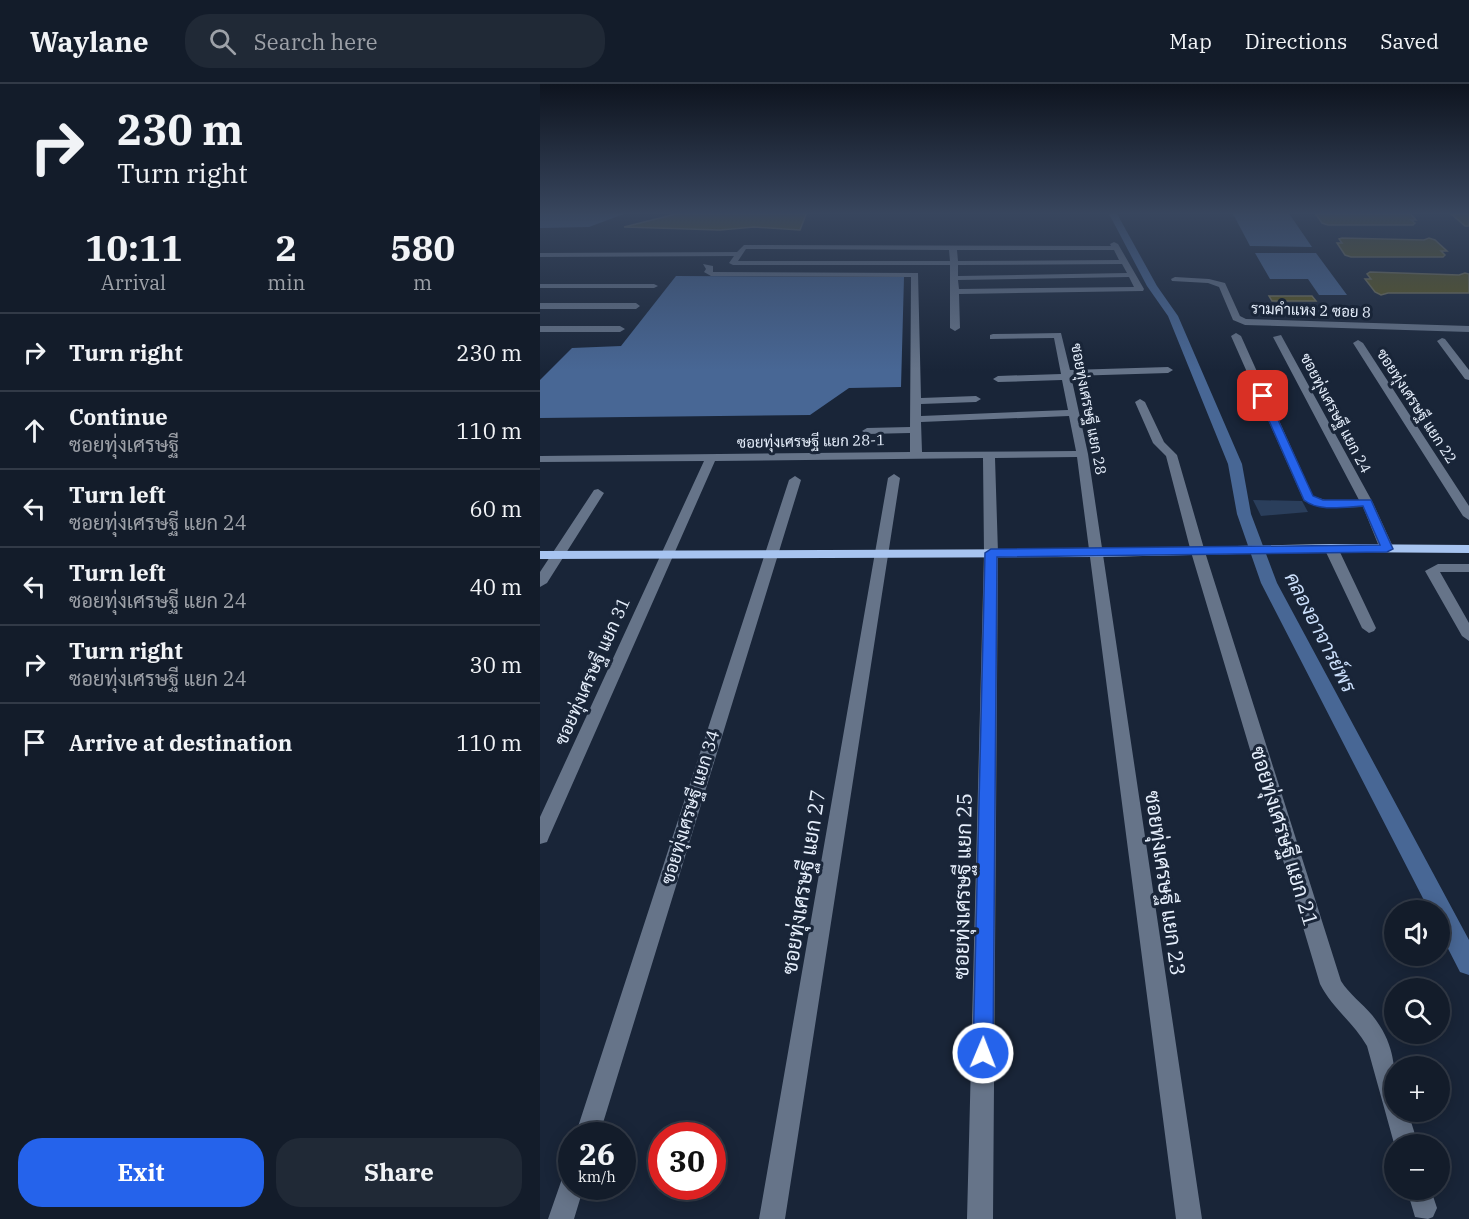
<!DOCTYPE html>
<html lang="en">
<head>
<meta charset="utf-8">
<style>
  body { margin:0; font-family:"IBM Plex Serif",Sarabun,serif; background:#202936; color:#f1f3f6; height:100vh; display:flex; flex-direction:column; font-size:22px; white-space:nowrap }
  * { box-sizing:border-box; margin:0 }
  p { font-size:20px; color:#9da1a8 }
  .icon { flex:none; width:33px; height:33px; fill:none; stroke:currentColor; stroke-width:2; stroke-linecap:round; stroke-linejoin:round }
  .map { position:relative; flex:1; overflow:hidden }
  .sheet { display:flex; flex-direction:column; background:#131c2a; width:540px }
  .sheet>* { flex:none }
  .hud { background:#131c2a; color:#f1f3f6; overflow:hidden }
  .buttons { position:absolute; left:844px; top:816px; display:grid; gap:12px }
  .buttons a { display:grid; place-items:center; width:66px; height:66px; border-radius:50%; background:#131c2a; box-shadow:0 3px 15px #0003,0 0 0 2px #323a47; font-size:30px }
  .speed { position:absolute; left:18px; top:1038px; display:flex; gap:12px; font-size:30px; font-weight:700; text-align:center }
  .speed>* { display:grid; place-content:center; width:78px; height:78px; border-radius:50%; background:#131c2a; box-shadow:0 3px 15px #0003,0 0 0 2px #323a47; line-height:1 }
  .speed small { font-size:15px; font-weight:400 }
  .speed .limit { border:9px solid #d22; background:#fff; color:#111 }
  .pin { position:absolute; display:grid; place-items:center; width:51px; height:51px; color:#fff; margin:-26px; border-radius:12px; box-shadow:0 3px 9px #0006 }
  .me { position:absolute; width:66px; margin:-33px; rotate:1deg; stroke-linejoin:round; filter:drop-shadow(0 0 4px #0008) }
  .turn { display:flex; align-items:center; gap:21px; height:126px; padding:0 18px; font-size:27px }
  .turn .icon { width:78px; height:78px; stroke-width:2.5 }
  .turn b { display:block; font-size:42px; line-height:51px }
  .eta { display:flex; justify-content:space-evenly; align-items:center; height:102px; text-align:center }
  .eta b { font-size:36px; font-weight:700; line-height:42px }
  .primary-button { display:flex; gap:12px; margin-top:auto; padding:12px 18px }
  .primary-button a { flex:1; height:69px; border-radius:24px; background:#2563eb; color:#fff; font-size:24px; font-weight:700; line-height:69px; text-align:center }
  .primary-button a+a { background:#202936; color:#f1f3f6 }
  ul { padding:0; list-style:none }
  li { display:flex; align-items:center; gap:18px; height:78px; padding:0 18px; border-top:2px solid #323a47 }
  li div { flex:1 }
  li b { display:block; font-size:22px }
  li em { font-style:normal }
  header { display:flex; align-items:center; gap:36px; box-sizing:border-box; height:84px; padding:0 30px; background:#131c2a; border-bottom:2px solid #323a47 }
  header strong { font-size:28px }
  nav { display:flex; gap:33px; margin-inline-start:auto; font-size:21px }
  .search { width:420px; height:54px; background:#202936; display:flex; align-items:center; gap:15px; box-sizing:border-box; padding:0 21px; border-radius:24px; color:#9da1a8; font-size:22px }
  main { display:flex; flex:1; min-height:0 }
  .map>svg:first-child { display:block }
  .green { fill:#2a3e5b }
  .water { fill:#486795 }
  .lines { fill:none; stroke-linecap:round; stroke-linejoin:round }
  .canal { fill:#486795; fill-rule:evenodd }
  .building { fill:#5f591b; stroke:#777459; stroke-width:1.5 }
  .minor { fill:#667489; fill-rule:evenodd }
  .major { fill:#a7c4f0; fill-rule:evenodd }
  .route { fill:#2563eb; stroke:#184099; stroke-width:1.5 }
  .labels { text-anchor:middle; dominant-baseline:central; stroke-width:6; stroke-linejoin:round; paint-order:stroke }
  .far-street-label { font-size:15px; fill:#e5eefb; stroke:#192538 }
  .street-label { font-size:18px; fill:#e5eefb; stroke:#192538 }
  .water-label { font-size:20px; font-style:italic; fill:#cce0fc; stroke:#192538 }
  .near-street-label { font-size:21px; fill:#e5eefb; stroke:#192538 }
</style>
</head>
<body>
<header>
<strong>Waylane</strong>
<div class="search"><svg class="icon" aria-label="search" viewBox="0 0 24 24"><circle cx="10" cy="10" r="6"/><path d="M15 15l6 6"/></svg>Search here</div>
<nav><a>Map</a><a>Directions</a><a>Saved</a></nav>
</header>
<main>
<section class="sheet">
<div class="hud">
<div class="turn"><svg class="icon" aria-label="right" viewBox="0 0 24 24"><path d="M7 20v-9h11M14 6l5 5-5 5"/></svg><div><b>230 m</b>Turn right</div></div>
</div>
<div class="eta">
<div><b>10:11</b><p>Arrival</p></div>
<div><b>2</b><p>min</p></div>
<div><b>580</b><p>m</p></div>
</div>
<ul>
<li><svg class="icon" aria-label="right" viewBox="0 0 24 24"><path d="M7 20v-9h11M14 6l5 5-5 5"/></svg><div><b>Turn right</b></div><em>230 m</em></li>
<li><svg class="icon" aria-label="ahead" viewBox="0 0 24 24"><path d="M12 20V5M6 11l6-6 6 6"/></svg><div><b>Continue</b><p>ซอยทุ่งเศรษฐี</p></div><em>110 m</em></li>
<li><svg class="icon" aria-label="left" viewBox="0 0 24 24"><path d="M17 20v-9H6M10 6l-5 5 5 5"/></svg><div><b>Turn left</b><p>ซอยทุ่งเศรษฐี แยก 24</p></div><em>60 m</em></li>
<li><svg class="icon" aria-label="left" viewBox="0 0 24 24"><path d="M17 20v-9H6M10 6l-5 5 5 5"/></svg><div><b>Turn left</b><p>ซอยทุ่งเศรษฐี แยก 24</p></div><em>40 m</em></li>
<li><svg class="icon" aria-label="right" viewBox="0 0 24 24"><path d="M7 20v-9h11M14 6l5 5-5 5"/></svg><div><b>Turn right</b><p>ซอยทุ่งเศรษฐี แยก 24</p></div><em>30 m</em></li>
<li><svg class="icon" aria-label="arrive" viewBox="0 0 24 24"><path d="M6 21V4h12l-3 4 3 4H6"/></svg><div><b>Arrive at destination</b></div><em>110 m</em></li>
</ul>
<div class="primary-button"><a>Exit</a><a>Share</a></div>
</section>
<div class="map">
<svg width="929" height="1135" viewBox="0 0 929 1135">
  <rect width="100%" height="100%" fill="#192538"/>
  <path class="green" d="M713 416 762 417 768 428 721 432Z"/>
  <path class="water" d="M0 128H89L49 143 0 144Z
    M692 128H748L772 163 710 162Z
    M715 169H776L807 211H779L768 195H730Z
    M136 192 364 193 361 303 309 304 270 331 0 334V296L32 264 81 262Z"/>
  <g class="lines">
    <path class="canal" d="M568 128H576L617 202 638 232 702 380 711 430 737 499 929 856V891L920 888 900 849V826H889L721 499 697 430 688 380 628 232 607 202Z"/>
  </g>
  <path class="building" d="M144 128H267L260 146 214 143 180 146 84 143Z
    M780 128H869L876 136H871L875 139 873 141H788L782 139 775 129Z
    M909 128H929V142H925Z
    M802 154 884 156 889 154 895 156 907 167H901L905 171 903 173H811L805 171 797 159H802L799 155Z
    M830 188 919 191 925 189 929 190V209H848L841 211 835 208 825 195H831L827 190Z
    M729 212H772L776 217H732Z"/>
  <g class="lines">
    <path class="minor" d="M574 158 578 160 604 205 603 207 419 210 420 244 415 247 410 244V181H193L189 179 194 172 0 173V169L197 168 204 161 571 162 570 160ZM206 165 409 166 410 177H198ZM417 166H574L579 176 418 177ZM582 180 587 189 418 192V181ZM589 193 594 203 419 205 418 196Z
      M163 180 173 182V188L378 189 381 314 436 312 441 315 436 318 381 320V332L528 326 522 296 458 298 453 295 458 292 521 290 514 254 450 255V251L453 250 521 249 530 286 628 283 633 286 628 289 531 292 548 370 662 1135H636L537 373 455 374 458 469 453 1135H427L444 469 443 374 175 377 9 753 7 758 0 760V733L164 377 0 378V372L370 368V349L327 350 322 347 327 344 370 343 371 193 171 192 164 188 166 185ZM529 332 536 367 382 368 381 338Z
      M635 193 669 195 685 199 700 232 706 235 929 242V248L705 241 693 236 679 203 668 199 632 197 631 195Z
      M0 200H114L118 202 114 204H0Z
      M0 219H96L100 222 96 225H0Z
      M0 242H80L85 245 80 248H0Z
      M696 249 701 252 773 412 788 417 819 416 733 253 741 251 833 419 854 465 852 468H842L840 465 823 423 788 424 764 417 691 252Z
      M902 254 905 255 929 286V296L925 295 897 257Z
      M818 256 823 259 929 422V436L923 432 813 259Z
      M600 315 605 318 624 358 637 371 665 468 801 897C809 910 822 919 832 931 858 963 855 990 855 1028H868L878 1060H855V1063L827 962C814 939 792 924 780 900L651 468 626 372 613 359 595 318Z
      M354 390 360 394 245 1135H219L348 394Z
      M255 392 261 396 59 1052H35L249 396Z
      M58 405 64 409 7 499 0 503V488L54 406Z
      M791 460 798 464 836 544 834 547 829 549 822 544 784 464Z
      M898 480H929V488H900L929 539V557L922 552 885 487Z
      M32 1089V1102H44L34 1135H8L23 1092Z
      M867 1106H891L897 1124 893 1133 888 1135 875 1133Z"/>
    <path class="major" d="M791 460 929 461V469L791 468 556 473 0 475V467L556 465Z"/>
  </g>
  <linearGradient id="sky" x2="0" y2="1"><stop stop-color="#0e141f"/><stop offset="0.45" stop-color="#38465e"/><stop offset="1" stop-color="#38465e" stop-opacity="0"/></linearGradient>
  <rect width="929" height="287" fill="url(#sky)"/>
  <path class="route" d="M723 309 727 312 773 412 783 416H831L853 465 847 468 457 473 453 969 450 975 443 978 436 975 433 969 445 469 451 465 840 461 823 422C805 423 778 428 764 416L718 312Z"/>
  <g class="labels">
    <g class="far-street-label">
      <text transform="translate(771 226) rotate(2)">รามคำแหง 2 ซอย 8</text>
      <text transform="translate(877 322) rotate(57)">ซอยทุ่งเศรษฐี แยก 22</text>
      <text transform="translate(549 325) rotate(79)">ซอยทุ่งเศรษฐี แยก 28</text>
      <text transform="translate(796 329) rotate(62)">ซอยทุ่งเศรษฐี แยก 24</text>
      <text transform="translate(271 357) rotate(-1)">ซอยทุ่งเศรษฐี แยก 28-1</text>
    </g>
    <g class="street-label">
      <text transform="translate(52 587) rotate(-66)">ซอยทุ่งเศรษฐี แยก 31</text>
      <text transform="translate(150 723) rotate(-73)">ซอยทุ่งเศรษฐี แยก 34</text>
    </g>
    <g class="water-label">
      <text transform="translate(781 548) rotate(63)">คลองอาจารย์พร</text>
    </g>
    <g class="near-street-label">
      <text transform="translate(745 752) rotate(73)">ซอยทุ่งเศรษฐี แยก 21</text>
      <text transform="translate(263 798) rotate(-81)">ซอยทุ่งเศรษฐี แยก 27</text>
      <text transform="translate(626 799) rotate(82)">ซอยทุ่งเศรษฐี แยก 23</text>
      <text transform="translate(422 802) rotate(-89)">ซอยทุ่งเศรษฐี แยก 25</text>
    </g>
  </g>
</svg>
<div class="buttons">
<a><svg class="icon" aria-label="sound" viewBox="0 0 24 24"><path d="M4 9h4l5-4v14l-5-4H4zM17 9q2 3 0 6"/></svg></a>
<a><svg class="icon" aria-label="search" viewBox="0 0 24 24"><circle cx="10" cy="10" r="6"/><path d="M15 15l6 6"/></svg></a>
<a>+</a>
<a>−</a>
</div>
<div class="speed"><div>26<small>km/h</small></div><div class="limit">30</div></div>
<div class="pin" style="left:723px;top:312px;background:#d93025"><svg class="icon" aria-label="arrive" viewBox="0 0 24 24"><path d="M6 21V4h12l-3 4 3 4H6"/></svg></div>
<svg class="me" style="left:443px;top:969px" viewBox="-20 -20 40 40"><circle r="17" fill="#2563eb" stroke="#fff" stroke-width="3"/><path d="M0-11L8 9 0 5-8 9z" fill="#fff"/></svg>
</div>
</main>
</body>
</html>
